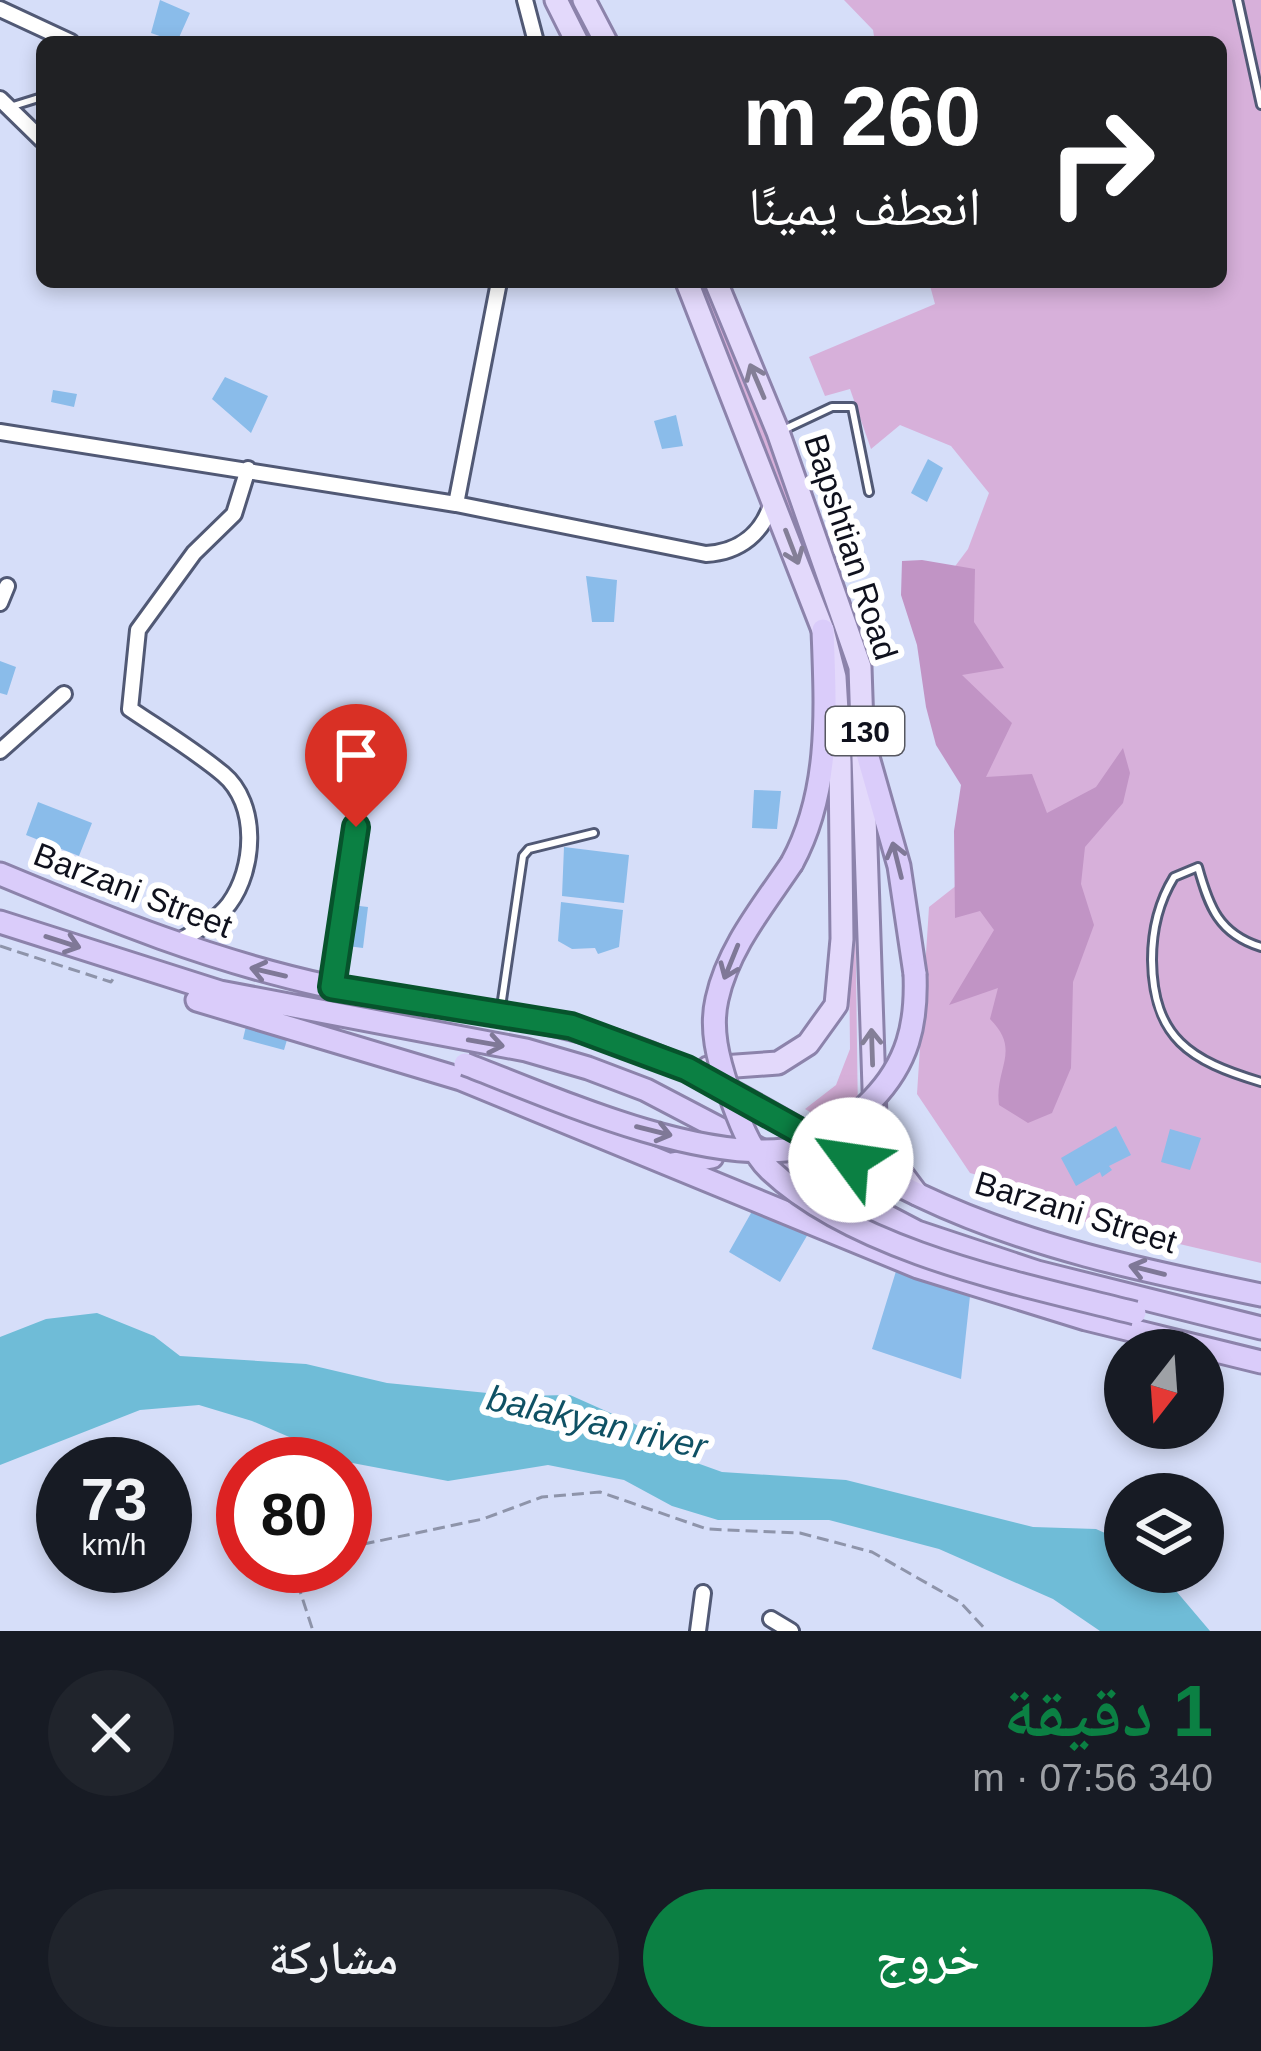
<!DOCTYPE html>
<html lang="ar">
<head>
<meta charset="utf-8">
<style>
  body { margin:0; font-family:Helvetica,"Noto Naskh Arabic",sans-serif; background:#20242c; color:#f1f3f6; direction:rtl; height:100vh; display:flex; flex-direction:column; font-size:45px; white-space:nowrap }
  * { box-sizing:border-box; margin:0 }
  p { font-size:39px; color:#9ea1a6 }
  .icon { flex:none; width:66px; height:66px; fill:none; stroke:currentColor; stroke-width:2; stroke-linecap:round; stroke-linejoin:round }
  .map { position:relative; height:1631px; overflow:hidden; direction:ltr }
  .panel { display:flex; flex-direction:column; background:#171b24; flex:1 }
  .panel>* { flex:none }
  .guide { position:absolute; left:36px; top:36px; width:1191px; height:252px; border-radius:18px; box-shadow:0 6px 18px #0003; direction:rtl; background:#202124; color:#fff; overflow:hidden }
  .needle { width:78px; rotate:197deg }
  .controls { position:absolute; left:1104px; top:1329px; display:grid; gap:24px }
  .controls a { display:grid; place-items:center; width:120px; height:120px; border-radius:50%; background:#171b24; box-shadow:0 6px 18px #0003; font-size:60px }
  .speed { position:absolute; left:36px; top:1437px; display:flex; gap:24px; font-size:60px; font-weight:700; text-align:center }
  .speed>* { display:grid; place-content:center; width:156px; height:156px; border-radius:50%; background:#171b24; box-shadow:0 6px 18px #0003; line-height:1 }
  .speed small { font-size:30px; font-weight:400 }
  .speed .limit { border:18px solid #d22; background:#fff; color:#111 }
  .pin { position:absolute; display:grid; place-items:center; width:102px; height:102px; color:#fff; margin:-123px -51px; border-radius:50% 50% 50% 0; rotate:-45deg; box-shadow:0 0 12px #0007 }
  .pin .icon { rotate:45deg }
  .me { position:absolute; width:132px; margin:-66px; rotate:301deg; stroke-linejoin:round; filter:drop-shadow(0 0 9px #0008) }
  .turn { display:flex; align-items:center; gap:42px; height:252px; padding:0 48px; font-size:54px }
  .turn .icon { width:156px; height:156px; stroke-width:2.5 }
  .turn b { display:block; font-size:84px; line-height:102px }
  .round { display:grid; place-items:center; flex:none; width:126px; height:126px; border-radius:63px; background:#20242c }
  .head { display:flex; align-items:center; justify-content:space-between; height:204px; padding:0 48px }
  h1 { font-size:72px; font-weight:600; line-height:90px; color:#0b8043 }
  .cta { display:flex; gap:24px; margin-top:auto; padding:24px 48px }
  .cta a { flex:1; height:138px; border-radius:72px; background:#0b8043; color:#fff; font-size:48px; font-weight:600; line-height:138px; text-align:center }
  .cta a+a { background:#20242c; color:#f1f3f6 }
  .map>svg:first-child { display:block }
  .green { fill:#d7b0da }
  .forest { fill:#c194c5 }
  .water { fill:#6fbcd7 }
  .building { fill:#8abcea }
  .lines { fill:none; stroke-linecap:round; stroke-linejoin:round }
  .service-casing { stroke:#515975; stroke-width:12 }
  .minor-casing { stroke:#515975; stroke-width:20 }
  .primary-casing { stroke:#8c83ab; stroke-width:27 }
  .trunk-casing { stroke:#8c83ab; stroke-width:27 }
  .path { stroke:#8e94aa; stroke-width:3; stroke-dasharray:12 6; stroke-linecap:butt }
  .service { stroke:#fff; stroke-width:6 }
  .minor { stroke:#fff; stroke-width:14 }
  .primary { stroke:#e3d9fb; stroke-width:21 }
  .trunk { stroke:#daccfa; stroke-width:21 }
  .trunk-bridge-casing { stroke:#8c83ab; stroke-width:27; stroke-linecap:butt }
  .trunk-bridge { stroke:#daccfa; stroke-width:21 }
  .oneway { stroke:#847f97 }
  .oneway2 { stroke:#7f7897 }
  .route-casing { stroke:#07532c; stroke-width:30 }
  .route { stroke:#0b8043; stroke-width:21 }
  .labels { text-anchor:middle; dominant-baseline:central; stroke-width:12; stroke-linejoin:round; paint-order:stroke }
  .shield { fill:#fff; stroke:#575861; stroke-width:3 }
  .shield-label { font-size:30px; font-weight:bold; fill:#0f111d }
  .street-label { font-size:33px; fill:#0f111d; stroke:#fff }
  .water-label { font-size:36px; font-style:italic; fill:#0f5164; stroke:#fff }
</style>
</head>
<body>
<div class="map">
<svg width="1261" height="1631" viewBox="0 0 1261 1631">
  <rect width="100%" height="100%" fill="#d6def9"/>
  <path class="green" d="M844 0H1261V1263L1055 1215 1001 1197 999 1181 970 1173 917 1094 929 907 976 870 941 585 968 549 989 493 951 446 900 425 871 449 850 389 825 396 809 357 935 304 929 282H1221V42H875L873 30Z
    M698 282H706L788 492 852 683 858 1117 863 1144 805 1109 836 1085 850 1049 846 687Z"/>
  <path class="forest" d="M922 560 975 569 974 622 1004 668 962 675 1012 723 986 777 1032 774 1047 813 1096 787 1123 748 1130 773 1123 803 1085 847 1081 884 1094 925 1073 982 1071 1068 1052 1113 1028 1123 999 1105C994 1068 1022 1051 990 1019L998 988 949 1005 994 930 980 911 955 918 954 831 961 785 936 745 926 707 917 645 901 595 902 561Z"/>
  <path class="water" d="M97 1313 154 1336 180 1356 306 1364 387 1383 518 1396 570 1395 635 1424 683 1458 722 1472 846 1480 1033 1527 1096 1529 1125 1542V1572H1160L1210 1631H1100L1053 1599 939 1549 829 1520H718L672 1506 624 1480 548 1465 448 1481 347 1462 252 1421 199 1405 140 1410 0 1465V1337L46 1319Z"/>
  <path class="building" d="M160 0 190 13 177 42 151 33Z
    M225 377 268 396 251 433 212 399Z
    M53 390 77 394 74 407 51 402Z
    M676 415 683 446 662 449 654 421Z
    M928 459 943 468 927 502 911 493Z
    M586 576 617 580 614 622H592Z
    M0 661 16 667 7 695 0 693Z
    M754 790 781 791 777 829 752 828Z
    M38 802 92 823 79 856 26 835Z
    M564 847 629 855 624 903 562 896Z
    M561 902 623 910 619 947 598 954 595 948 572 949 558 941Z
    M351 905 368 907 363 948 347 946Z
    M247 1022 289 1033 284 1050 243 1039Z
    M1116 1126 1131 1155 1109 1166 1112 1170 1102 1177 1100 1172 1076 1186 1061 1158Z
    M1170 1129 1201 1138 1190 1170 1161 1162Z
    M755 1206 808 1234 780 1282 729 1252Z
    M897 1268 970 1296 961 1379 872 1349Z"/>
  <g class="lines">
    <g class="service-casing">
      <path id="service" d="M1238 0 1261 105
        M13 106 42 97
        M781 431 832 407H852L869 492
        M1261 947C1219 934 1209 907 1198 867L1174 877C1158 903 1152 930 1152 960 1153 1038 1190 1061 1261 1082
        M333 984 356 827
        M501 1007 523 856 529 849 594 833"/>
    </g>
    <g class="minor-casing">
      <path id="minor" d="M525 0 536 42
        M0 9 71 42
        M0 99 42 140
        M0 432 456 504 706 554C740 552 764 533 773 499
        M456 504 499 282
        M0 603 7 586
        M0 751 64 694
        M176 943C195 932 216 921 229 904 255 869 259 804 223 774 194 750 161 730 130 709L138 630 194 553 234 514 248 469
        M771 1619 791 1631
        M698 1631 703 1593"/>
    </g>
    <g class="primary-casing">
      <path id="primary" d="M556 0 577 42
        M584 0 606 42
        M687 282 823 630 835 677 840 762 842 939 836 1005 808 1044 778 1063 708 1068
        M716 282 778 432 860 667 875 1118 893 1162 917 1194"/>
    </g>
    <g class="trunk-casing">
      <path id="trunk" d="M866 750 899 866 915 974
        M792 863C831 791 826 710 823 630
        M0 874C108 919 212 961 327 986 429 1008 530 1011 630 1046 733 1082 822 1149 921 1196 1028 1247 1145 1271 1261 1295
        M0 922 220 992 526 1050 588 1068 646 1090 917 1232 1037 1272 1261 1328
        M197 1000 461 1079 918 1267 1086 1319 1261 1362
        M672 1164 712 1157"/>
    </g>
    <path class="path" d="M0 946 111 982 115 976
      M345 1548 483 1519 542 1497 600 1492 707 1529 800 1533 872 1552 960 1602 987 1631
      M310 1566 300 1591 313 1631"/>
    <use href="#service" class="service"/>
    <use href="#minor" class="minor"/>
    <use href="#primary" class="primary"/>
    <use href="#trunk" class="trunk"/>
    <g class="trunk-bridge-casing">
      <path id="trunk-bridge" d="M792 863C764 905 728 948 717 999 710 1029 718 1059 728 1089 737 1115 749 1150 770 1170 857 1252 1021 1284 1135 1313
        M465 1064C553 1098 690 1160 785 1150 816 1146 851 1122 872 1100 908 1063 917 1024 915 974"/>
    </g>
    <use href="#trunk-bridge" class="trunk-bridge"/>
  </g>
  <defs><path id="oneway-shaft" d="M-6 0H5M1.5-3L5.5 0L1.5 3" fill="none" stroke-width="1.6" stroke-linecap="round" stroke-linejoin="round" transform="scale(3)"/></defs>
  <g class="oneway">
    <use href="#oneway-shaft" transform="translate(757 381) rotate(-113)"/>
    <use href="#oneway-shaft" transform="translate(792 547) rotate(69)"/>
    <use href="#oneway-shaft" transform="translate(872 1047) rotate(-92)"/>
  </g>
  <g class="oneway2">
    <use href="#oneway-shaft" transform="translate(897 860) rotate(-104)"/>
    <use href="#oneway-shaft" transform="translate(63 942) rotate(18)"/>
    <use href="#oneway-shaft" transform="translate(731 962) rotate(112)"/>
    <use href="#oneway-shaft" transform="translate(268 972) rotate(-167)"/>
    <use href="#oneway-shaft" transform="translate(486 1043) rotate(10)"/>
    <use href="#oneway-shaft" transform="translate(654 1131) rotate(14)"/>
    <use href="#oneway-shaft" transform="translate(1147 1270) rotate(-166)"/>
  </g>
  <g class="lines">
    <g class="route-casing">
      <path id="route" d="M356 827 332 987 571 1026 687 1069 851 1160"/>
    </g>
    <use href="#route" class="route"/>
  </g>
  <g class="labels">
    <rect class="shield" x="826" y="707" width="78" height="48" rx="9"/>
    <g class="shield-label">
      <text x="865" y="731">130</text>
    </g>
    <g class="street-label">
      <text transform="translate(851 547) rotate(72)">Bapshtian Road</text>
      <text transform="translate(133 890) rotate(21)">Barzani Street</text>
      <text transform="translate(1076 1212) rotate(17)">Barzani Street</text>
    </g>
    <g class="water-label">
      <text transform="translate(597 1422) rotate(13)">balakyan river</text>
    </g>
  </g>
</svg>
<div class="controls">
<a><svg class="needle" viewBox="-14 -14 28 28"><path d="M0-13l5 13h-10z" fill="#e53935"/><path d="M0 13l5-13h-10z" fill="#9ea1a6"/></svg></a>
<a><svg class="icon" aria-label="layers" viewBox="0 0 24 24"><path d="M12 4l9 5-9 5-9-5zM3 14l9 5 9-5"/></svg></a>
</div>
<div class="speed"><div>73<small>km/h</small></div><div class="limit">80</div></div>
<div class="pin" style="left:356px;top:827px;background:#d93025"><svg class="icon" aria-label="arrive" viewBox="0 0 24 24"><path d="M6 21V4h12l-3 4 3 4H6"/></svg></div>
<svg class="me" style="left:851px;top:1160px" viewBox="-20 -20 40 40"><circle r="19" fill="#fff"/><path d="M0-13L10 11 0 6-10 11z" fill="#0b8043"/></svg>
<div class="guide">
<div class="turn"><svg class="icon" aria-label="right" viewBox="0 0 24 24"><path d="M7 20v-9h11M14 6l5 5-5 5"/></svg><div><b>260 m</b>انعطف يمينًا</div></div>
</div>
</div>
<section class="panel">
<div class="head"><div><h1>1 دقيقة</h1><p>340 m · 07:56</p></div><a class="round"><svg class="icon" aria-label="close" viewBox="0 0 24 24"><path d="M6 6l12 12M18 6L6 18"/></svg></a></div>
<div class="cta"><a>خروج</a><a>مشاركة</a></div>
</section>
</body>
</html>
